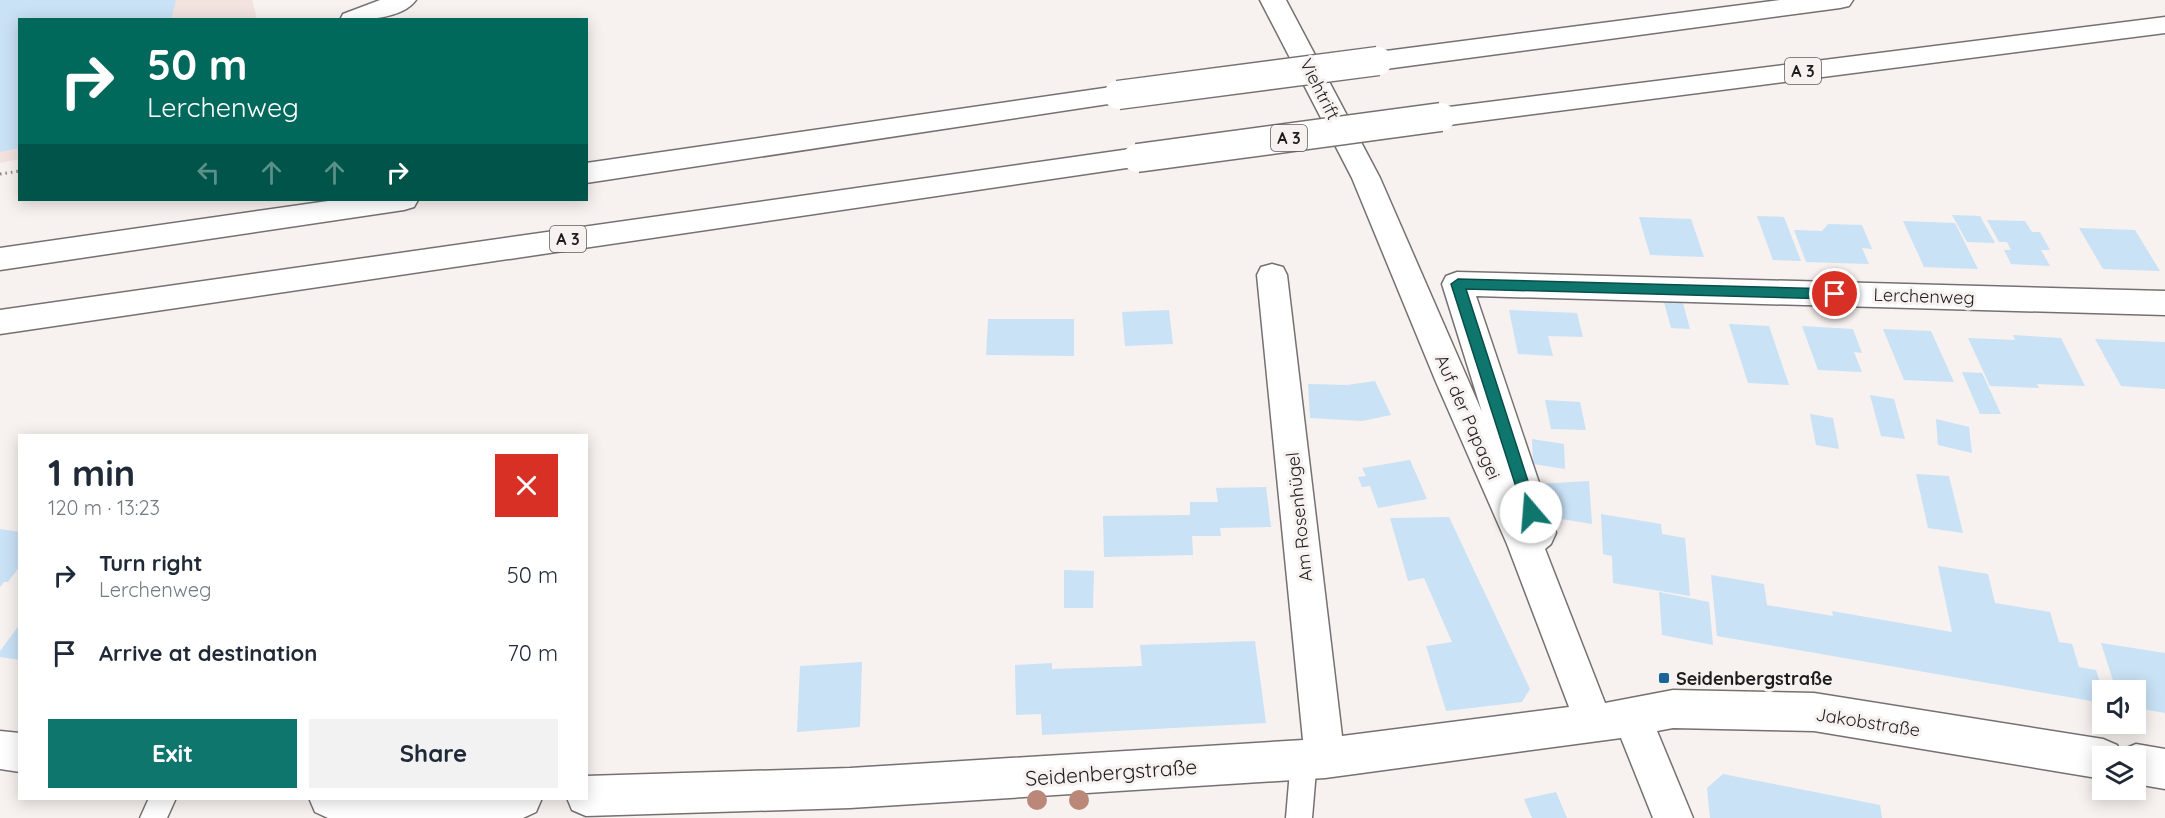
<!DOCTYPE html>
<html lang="en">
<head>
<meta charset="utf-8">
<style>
  body { margin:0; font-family:Quicksand,sans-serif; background:#f2f2f3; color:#1f2937; height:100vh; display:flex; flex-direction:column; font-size:22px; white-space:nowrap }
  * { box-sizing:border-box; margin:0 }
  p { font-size:20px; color:#747a83 }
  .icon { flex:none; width:33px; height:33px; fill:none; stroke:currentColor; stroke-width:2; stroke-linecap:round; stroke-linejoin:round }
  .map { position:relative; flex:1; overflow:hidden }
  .drawer { position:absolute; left:18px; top:434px; width:570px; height:366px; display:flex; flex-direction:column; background:#fff; border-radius:0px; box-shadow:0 3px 15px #0003 }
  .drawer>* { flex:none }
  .hud { position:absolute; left:18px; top:18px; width:570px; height:183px; border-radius:0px; box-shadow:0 3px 15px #0003; background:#00695c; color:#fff; overflow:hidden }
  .controls { position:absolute; left:2092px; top:680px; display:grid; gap:12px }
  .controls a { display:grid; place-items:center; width:54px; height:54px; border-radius:0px; background:#fff; box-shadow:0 3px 15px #0003; font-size:30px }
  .pin { position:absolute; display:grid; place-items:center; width:51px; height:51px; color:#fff; margin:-26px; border:3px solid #fff; border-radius:50%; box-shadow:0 2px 6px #0007 }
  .me { position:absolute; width:66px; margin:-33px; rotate:342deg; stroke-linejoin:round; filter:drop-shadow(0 0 4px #0008) }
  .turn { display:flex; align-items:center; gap:21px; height:126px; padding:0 30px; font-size:27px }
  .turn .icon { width:78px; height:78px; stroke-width:2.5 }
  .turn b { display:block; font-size:42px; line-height:51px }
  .lanes { display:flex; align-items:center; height:57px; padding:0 30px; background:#0003; justify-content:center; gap:30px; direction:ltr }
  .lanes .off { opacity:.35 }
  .round { display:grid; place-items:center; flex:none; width:63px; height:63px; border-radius:0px; background:#f2f2f3 }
  .overview { display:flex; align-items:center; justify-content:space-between; height:102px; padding:0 30px }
  h1 { font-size:36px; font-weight:700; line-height:45px }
  .cta { display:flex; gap:12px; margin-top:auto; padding:12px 30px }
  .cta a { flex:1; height:69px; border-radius:0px; background:#0f766e; color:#fff; font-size:24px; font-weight:700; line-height:69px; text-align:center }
  .cta a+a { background:#f2f2f3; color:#1f2937 }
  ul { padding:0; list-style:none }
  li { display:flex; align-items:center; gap:18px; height:78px; padding:0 30px }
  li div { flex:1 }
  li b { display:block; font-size:22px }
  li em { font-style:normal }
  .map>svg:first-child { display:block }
  .built { fill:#f2e3df }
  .building { fill:#c9e2f6 }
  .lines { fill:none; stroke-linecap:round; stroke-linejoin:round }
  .service-casing { stroke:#767170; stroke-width:3 }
  .minor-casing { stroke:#767170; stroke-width:3 }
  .motorway-casing { stroke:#767170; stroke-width:3 }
  .path { stroke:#8a8685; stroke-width:3; stroke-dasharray:1.5 4; stroke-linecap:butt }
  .service { fill:#fff; fill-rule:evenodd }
  .minor { fill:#fff; fill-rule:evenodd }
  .motorway { fill:#fff; fill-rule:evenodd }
  .motorway-bridge-casing { stroke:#767170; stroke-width:31; stroke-linecap:butt }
  .motorway-bridge { stroke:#fff; stroke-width:28 }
  .tree { fill:#ba8779 }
  .route { fill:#0f766e; stroke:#0a4d48; stroke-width:1.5 }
  .poi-dot { fill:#196598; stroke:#f7f1ef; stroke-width:2 }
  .labels { text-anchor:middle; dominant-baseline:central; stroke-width:6; stroke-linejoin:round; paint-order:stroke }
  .shield { fill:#f7f1ef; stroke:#5f5c5b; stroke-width:1.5 }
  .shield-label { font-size:16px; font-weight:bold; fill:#1e1c1c }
  .street-label { font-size:18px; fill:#1e1c1c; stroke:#f7f1ef }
  .poi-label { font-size:18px; font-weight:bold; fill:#1e1c1c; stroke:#f7f1ef; text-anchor:start }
  .near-street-label { font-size:21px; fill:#1e1c1c; stroke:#f7f1ef }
</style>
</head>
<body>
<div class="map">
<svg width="2165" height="818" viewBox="0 0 2165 818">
  <rect width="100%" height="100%" fill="#f7f1ef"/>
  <path class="built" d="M0 0H252L257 19 20 20 19 159 0 163Z"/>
  <path class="building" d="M0 0H176L171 20H20V148L0 152Z
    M1952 215 1980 216 1995 243 1967 242Z
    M1757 216 1784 217 1801 261 1773 260Z
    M1639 217 1691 219 1704 257 1650 255Z
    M1987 220 2025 221 2032 232H2040L2050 250H2041L2050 266 2011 264 2004 250H2011L2007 242H1999Z
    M1903 221 1955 223 1978 269 1924 267Z
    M1828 224 1862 225 1872 249 1862 248 1869 264 1806 262 1794 230 1822 231Z
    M2079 228 2135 230 2160 271 2103 269Z
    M1664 302 1683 303 1690 329 1671 328Z
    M1169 310 1173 344 1125 346 1122 312Z
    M1509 310 1577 313 1583 337 1548 336 1553 356 1518 354Z
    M988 319H1074V356L986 355Z
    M1729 324 1769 326 1789 385 1748 383Z
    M1802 326 1853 329 1862 353 1854 352 1862 372 1818 370Z
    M1883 329 1931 331 1954 382 1904 380Z
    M2013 335 2061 338 2085 386 2037 384 2039 388 1990 386 1968 338 2015 340Z
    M2095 339 2165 342V389L2121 386Z
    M1962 372 1982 373 2001 414H1980Z
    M1375 381 1391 415 1362 421 1310 418 1308 384 1347 385Z
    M1870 395 1894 399 1905 439 1881 436Z
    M1545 400 1580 402 1586 430 1551 429Z
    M1810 414 1833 418 1839 449 1816 445Z
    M1936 419 1969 427 1972 453 1938 445Z
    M1532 439 1564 444 1565 469 1533 464Z
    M1410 460 1427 499 1378 508 1370 486 1362 487 1358 477 1366 476 1362 468Z
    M1916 474 1949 476 1963 533 1928 528Z
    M1589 481 1592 524 1549 517 1538 484Z
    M1266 487 1271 527 1220 528 1221 536H1192L1193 555 1104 557 1103 516 1190 515V502H1218L1216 488Z
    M1601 514 1661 524 1662 534 1685 538 1690 596 1613 583 1612 556 1603 554Z
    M1449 517 1530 689 1522 702 1446 711 1426 646 1452 642 1424 578 1408 581 1390 518Z
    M0 529 20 532V566L8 582H4L0 587Z
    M1938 566 1988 574 1995 603 2050 612 2059 642 2072 644 2079 667 2096 670 2103 691V703L1717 636 1711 575 1764 584 1767 605 1833 616 1832 611 1952 632Z
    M1064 570 1094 571 1093 608H1064Z
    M1659 592 1709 602 1713 645 1662 635Z
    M20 624V660L0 657V651Z
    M1255 641 1266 723 1042 735 1041 714 1016 715 1015 665 1052 663V669L1142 666 1140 645Z
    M2101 643 2165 653V713L2136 708V690H2116Z
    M862 662 860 727 797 732 800 666Z
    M1723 774 1880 805 1882 818H1710L1707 788Z
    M1556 792 1567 818H1532L1524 799Z"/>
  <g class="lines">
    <g class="service-casing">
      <path id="service" d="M1304 747 1313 750 1317 759 1312 818H1286L1291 759 1295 750Z
        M149 798H176L167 818H140Z"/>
    </g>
    <g class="minor-casing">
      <path id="minor" d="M380 0H416C402 20 361 20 340 20L343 14Z
        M1260 0H1286L1380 178 1482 412 1442 284 1446 276 1457 272 2165 291V315L1476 296 1556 533 1551 544 1545 549 1605 703 1673 690 1814 693 2103 739 2117 745 2121 753 2122 750 2136 744 2165 749V789L2136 784V756H2103V779L1814 731 1673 728 1657 731 1693 818H1653L1621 738 1325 778 850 808 586 816 572 810 567 798H586V776L850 768 1303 740 1257 275 1261 267 1272 264 1283 267 1287 275 1342 736 1569 707 1507 544 1436 382 1352 178Z
        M0 731 20 733V772L0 769Z
        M309 798H542L536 812 523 818H328L315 812Z"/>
    </g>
    <g class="motorway-casing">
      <path id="motorway" d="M1780 0H1853L1849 6 1840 8 1378 70 1369 67 1365 61 1369 55 1378 52Z
        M2165 17V33L1441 126 1431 124 1427 117 1431 110 1441 108Z
        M1118 86 1128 89 1131 95 1128 101 586 183V163Z
        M1137 148 1147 151 1151 158 1147 165 0 334V310Z
        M335 200H418L414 207 404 210 0 270V248Z"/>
    </g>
    <path class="path" d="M0 174 20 171"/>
    <use href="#service" class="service"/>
    <use href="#minor" class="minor"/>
    <use href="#motorway" class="motorway"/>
    <g class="motorway-bridge-casing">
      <path id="motorway-bridge" d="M1118 95 1378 61
        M1137 158 1441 117"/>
    </g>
    <use href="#motorway-bridge" class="motorway-bridge"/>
  </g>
  <g class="tree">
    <circle cx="1037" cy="800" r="10"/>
    <circle cx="1079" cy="800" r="10"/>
  </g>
  <path class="route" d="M1458 279 1835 289 1841 294 1835 299 1466 289 1538 512 1536 516 1531 518 1526 516 1524 512 1451 284Z"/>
  <rect class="poi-dot" x="1658" y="672" width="12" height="12" rx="3"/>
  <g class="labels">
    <g class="shield">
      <rect x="1785" y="58" width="36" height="26" rx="4.5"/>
      <rect x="1271" y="125" width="36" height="26" rx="4.5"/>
      <rect x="550" y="226" width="36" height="26" rx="4.5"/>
    </g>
    <g class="shield-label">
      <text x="1803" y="71">A 3</text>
      <text x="1289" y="138">A 3</text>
      <text x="568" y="239">A 3</text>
    </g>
    <g class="street-label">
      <text transform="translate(1320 89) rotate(63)">Viehtrift</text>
      <text transform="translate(1924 296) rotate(2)">Lerchenweg</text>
      <text transform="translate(1468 417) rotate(66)">Auf der Papagei</text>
      <text transform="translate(1299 517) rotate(-96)">Am Rosenhügel</text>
      <text transform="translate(1868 722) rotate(9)">Jakobstraße</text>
    </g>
    <g class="poi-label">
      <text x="1676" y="678">Seidenbergstraße</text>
    </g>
    <g class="near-street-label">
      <text transform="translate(1111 772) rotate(-4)">Seidenbergstraße</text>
    </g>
  </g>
</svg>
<div class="controls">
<a><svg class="icon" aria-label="sound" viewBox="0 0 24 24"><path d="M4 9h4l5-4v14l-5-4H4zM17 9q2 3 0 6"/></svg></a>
<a><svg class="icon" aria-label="layers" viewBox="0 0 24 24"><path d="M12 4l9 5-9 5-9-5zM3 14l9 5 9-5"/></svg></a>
</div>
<div class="pin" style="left:1835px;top:294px;background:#d93025"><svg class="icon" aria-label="arrive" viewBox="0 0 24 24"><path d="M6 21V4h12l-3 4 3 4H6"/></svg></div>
<svg class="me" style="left:1531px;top:512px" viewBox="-20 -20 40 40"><circle r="19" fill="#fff"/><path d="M0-13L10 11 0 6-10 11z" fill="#0f766e"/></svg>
<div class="hud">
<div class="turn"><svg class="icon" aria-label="right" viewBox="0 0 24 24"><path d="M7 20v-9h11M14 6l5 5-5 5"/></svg><div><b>50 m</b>Lerchenweg</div></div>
<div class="lanes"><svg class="icon off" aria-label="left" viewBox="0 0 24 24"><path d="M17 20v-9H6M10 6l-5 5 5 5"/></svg><svg class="icon off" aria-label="ahead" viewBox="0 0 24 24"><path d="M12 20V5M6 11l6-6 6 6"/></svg><svg class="icon off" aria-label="ahead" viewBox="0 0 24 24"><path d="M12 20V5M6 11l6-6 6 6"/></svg><svg class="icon" aria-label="right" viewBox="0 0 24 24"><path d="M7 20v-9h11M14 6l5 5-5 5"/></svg></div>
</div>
<section class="drawer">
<div class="overview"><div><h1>1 min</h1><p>120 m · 13:23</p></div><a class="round" style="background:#d93025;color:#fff"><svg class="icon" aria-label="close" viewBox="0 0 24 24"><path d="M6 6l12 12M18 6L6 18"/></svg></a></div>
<ul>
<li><svg class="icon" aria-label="right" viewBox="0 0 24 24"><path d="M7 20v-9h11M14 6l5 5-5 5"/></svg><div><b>Turn right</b><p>Lerchenweg</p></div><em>50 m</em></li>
<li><svg class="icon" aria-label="arrive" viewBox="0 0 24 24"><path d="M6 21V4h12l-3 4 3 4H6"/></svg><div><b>Arrive at destination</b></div><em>70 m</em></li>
</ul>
<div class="cta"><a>Exit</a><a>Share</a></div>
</section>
</div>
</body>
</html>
